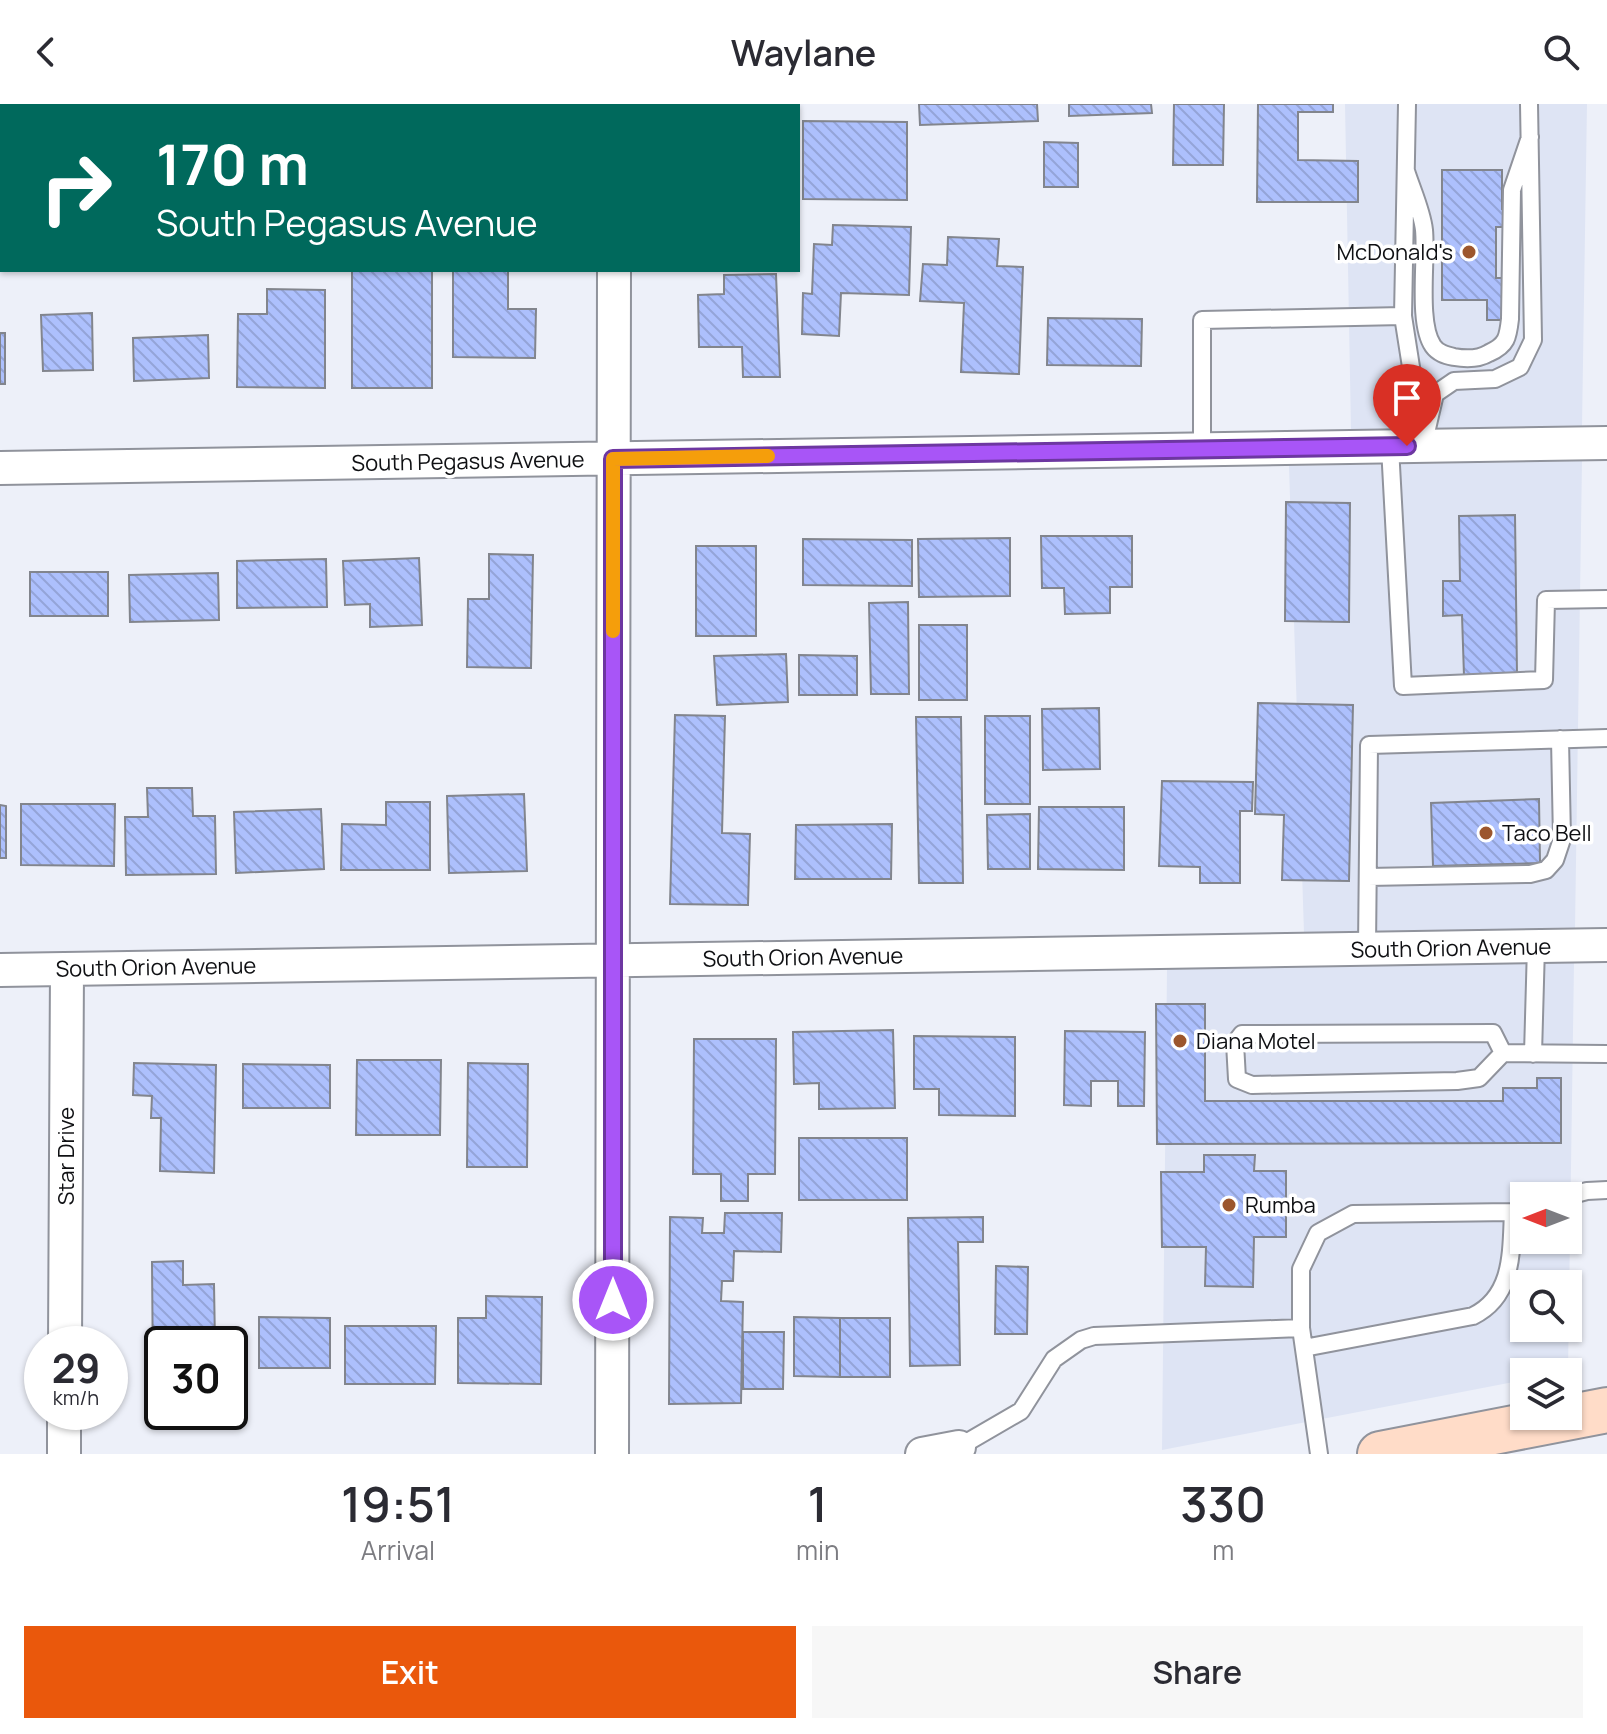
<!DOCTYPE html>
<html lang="en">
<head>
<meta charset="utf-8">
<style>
  body { margin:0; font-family:Manrope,sans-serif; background:#f7f7f7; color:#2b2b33; height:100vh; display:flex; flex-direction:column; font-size:30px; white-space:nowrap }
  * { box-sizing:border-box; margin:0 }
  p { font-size:26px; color:#7c7c81 }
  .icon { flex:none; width:44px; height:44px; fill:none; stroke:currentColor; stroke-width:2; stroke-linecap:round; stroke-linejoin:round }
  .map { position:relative; height:1350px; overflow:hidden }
  .panel { display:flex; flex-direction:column; background:#fff; flex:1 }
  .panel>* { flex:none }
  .banner { position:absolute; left:0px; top:0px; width:800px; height:168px; box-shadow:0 2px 6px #0004; background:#00695c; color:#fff; overflow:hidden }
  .needle { width:52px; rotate:270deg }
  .fabs { position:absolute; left:1510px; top:1078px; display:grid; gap:16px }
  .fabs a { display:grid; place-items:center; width:72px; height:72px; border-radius:0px; background:#fff; box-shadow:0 2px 6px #0004; font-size:40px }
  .speed { position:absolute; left:24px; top:1222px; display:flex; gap:16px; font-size:40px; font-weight:700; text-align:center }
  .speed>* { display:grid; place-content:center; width:104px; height:104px; border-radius:50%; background:#fff; box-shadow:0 2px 6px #0004; line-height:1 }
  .speed small { font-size:20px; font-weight:400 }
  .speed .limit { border:4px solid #111; border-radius:12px; background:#fff; color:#111 }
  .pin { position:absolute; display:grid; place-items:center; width:68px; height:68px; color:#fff; margin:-82px -34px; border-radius:50% 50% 50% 0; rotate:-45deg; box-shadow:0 0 8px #0007 }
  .pin .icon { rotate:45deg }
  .me { position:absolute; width:88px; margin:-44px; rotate:0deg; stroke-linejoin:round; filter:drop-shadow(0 0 6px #0008) }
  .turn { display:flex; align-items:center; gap:28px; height:168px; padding:0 24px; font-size:36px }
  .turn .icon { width:104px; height:104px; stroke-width:2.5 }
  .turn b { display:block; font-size:56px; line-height:68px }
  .eta { display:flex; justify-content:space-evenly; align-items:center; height:136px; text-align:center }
  .eta b { font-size:48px; font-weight:600; line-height:56px }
  .action { display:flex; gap:16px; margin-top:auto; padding:16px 24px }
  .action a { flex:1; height:92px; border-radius:0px; background:#ea580c; color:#fff; font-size:32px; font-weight:600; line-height:92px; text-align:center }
  .action a+a { background:#f7f7f7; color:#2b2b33 }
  header { display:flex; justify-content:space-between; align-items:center; height:104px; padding:0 24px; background:#fff; font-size:36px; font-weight:600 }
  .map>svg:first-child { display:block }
  .built { fill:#dee4f4; fill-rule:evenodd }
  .building { fill:url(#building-back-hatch); stroke:#82858d; stroke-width:2 }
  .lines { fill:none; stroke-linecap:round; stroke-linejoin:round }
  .lane-casing { stroke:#90939c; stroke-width:20 }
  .street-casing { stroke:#90939c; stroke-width:36 }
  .secondary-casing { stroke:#90939c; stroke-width:48 }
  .lane { stroke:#fff; stroke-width:16 }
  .street { stroke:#fff; stroke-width:32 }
  .secondary { stroke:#ffdcc8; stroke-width:44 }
  .route-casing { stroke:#6d37a1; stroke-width:20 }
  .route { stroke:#a855f7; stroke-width:14 }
  .slow { stroke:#f59e0b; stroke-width:14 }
  .poi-dot { fill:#9c562d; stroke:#fff; stroke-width:3 }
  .labels { text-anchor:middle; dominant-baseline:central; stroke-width:7; stroke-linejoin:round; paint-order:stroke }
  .poi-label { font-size:22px; fill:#0f1013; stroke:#fff; text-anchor:start }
  .street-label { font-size:22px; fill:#0f1013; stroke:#fff }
</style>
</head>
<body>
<header><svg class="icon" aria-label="back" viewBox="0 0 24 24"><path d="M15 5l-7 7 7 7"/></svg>Waylane<svg class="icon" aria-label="search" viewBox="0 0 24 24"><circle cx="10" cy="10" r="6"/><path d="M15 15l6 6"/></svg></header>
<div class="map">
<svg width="1607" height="1350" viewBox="0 0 1607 1350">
  <defs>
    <pattern id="building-back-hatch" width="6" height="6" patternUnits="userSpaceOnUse" patternTransform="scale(2)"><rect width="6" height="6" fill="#adc0fd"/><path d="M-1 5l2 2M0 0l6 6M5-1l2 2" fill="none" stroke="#94a4d8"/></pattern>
  </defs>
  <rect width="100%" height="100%" fill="#edf0f9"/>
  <path class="built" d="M1345 0H1587L1582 323 1351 327Z
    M1582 357 1575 825 1304 829 1289 362Z
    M1574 859 1568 1267 1524 1268V1276L1162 1346 1167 865ZM1524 1092H1568V1136H1524ZM1524 1180H1568V1224H1524Z"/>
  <path class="building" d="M25 0H112V2H25Z
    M129 0H220V2H130Z
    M239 0H326V2H239Z
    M347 0H430V2H347Z
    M450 0H534V2H450Z
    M919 0H1037L1038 17 920 21Z
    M1069 0H1151L1152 9 1069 12Z
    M1174 0H1224L1223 61H1173Z
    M1258 0H1333V8H1298V56L1358 57V98H1257Z
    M803 17 907 18V96L803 95Z
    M1044 38 1078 39V83H1044Z
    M1442 66H1502V105H1509V123H1496V174H1508V189H1502V216H1487V196H1442Z
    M833 121 911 123 909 191 841 189 839 232 802 230 803 189 812 190 814 140 832 141Z
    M948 133 999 135 997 162 1023 163 1019 270 961 268 964 199 920 197 923 160 947 161Z
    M352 166H432V284H352Z
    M453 166H508V205H536L535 254 453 253Z
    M776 170 780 273H743L742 243H699L698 191 724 190V171Z
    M267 185 325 186V284L237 283 238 210H267Z
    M92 209 93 266 43 267 41 211Z
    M1048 214 1142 215 1141 262 1047 261Z
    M0 229H5V280H0Z
    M208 231 209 274 134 277 133 234Z
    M1286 398 1350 399 1349 518 1285 517Z
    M1515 411 1517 571 1464 572 1462 511 1443 512V477H1460L1459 412Z
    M1041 432H1132V483H1110V509L1065 510 1064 484H1042Z
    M1010 434V492L919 493 918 435Z
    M803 435 912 436V482L803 481Z
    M696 442H756V532H696Z
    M489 450 533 451 531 564 467 563 468 495H489Z
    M419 454 422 521 370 523V500L345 501 343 457Z
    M326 455 327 503 237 504V457Z
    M30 468H108V512H30Z
    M218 469 219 516 130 518 129 471Z
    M908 498 909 590H871L869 499Z
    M919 521H967V596H919Z
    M786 550 788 598 717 601 714 552Z
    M799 551 857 552V591H799Z
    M1258 599 1353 601 1349 777 1282 776 1284 711 1255 710Z
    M1099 604 1100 665 1043 666 1042 605Z
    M675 611 725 612 722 729 750 730 748 801 670 800Z
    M985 612H1030V700H985Z
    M916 613H961L963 779H919Z
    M1162 677 1253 678 1252 707H1240V779H1200V763L1159 762Z
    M147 684H192L193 712H215L216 770 126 771 125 713H148Z
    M524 690 527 767 449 769 447 692Z
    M1539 695 1540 759 1433 762 1431 699Z
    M386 698H430V766H341L342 720 386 721Z
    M21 700H115L114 762 21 761Z
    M0 701 6 702V754H0Z
    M1039 703H1124V766L1038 765Z
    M321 705 324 765 236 769 234 708Z
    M1030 710V765H988L987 711Z
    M892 720 891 775H795L796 721Z
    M1156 900H1205V997H1503V984H1537V974H1561V1039L1157 1040Z
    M893 926 895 1004 819 1005V979L794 980 793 928Z
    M1065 927 1145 928 1144 1002H1118V977H1091V1002L1064 1001Z
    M914 932 1015 933V1012L939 1011V985H914Z
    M694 935H776L775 1070H748V1097H721V1070H693Z
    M357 956H441L440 1031H356Z
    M134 959 216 961 214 1069 160 1067 161 1014H151L152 992 133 991Z
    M468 959 528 960 527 1063H467Z
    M243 960 330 961V1004H243Z
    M799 1034H907V1096H799Z
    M1204 1051H1255L1254 1067H1286V1133H1254L1253 1183 1205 1182 1206 1143H1162L1161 1068H1204Z
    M725 1109H782L781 1148 734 1147 733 1177H722L721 1197 743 1198 741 1299 669 1300 670 1113 703 1114 702 1129H724Z
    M983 1113V1138H958L960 1261 910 1262 908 1114Z
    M183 1157V1181L214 1180 215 1240H162V1276L153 1277 152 1158Z
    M996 1162 1028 1163 1027 1230H995Z
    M486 1192 542 1193 541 1280 458 1279V1214H486Z
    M259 1213 330 1214V1264H259Z
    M794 1213 840 1214V1273L794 1272Z
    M840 1214H890V1273H840Z
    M345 1222H436L435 1280H345Z
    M743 1228H784L783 1285H743Z"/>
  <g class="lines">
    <g class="lane-casing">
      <path id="lane" d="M1407 0 1403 212 1422 333
        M1406 67C1412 86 1422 107 1424 126 1427 155 1417 219 1433 242 1438 249 1445 251 1454 253 1465 255 1479 255 1489 249 1507 241 1508 233 1510 215L1512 86 1530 33
        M1423 342 1435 290 1454 277 1495 275 1520 263 1533 236 1529 0
        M1390 343 1403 582 1544 576 1546 496 1607 495
        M1202 346V216L1403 212
        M1368 773 1530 770 1546 766 1555 756 1562 735 1560 635
        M1367 845 1369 641 1607 634
        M1503 949 1493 929 1242 930 1235 939 1237 975 1252 981 1457 977 1479 974 1503 949 1607 950
        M1533 950 1536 842
        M1568 1092 1587 1087 1607 1086
        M1304 1244 1473 1212C1514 1192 1511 1147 1513 1108
        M959 1343 1021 1307 1054 1255 1081 1236 1094 1232 1301 1224
        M1319 1350 1301 1224V1165L1318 1129 1353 1110 1513 1108 1524 1105"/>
    </g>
    <g class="street-casing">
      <path id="street" d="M615 2V0
        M0 364 1607 339
        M0 866 1607 841
        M65 1240 67 865
        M64 1350V1308
        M612 1350 614 166
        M922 1350 959 1343"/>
    </g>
    <g class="secondary-casing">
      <path id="secondary" d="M1380 1350 1607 1306"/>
    </g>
    <use href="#lane" class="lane"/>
    <use href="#street" class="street"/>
    <use href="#secondary" class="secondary"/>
  </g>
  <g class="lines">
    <g class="route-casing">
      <path id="route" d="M613 1196V355L1407 342"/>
    </g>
    <use href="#route" class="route"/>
    <path class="slow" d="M613 527V355L768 352"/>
  </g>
  <g class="poi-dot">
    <circle cx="1469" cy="148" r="8"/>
    <circle cx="1486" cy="729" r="8"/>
    <circle cx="1180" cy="937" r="8"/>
    <circle cx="1229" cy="1101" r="8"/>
  </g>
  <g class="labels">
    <g class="poi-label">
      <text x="1453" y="148" text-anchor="end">McDonald's</text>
      <text x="1502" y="729">Taco Bell</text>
      <text x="1196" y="937">Diana Motel</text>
      <text x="1245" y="1101">Rumba</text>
    </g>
    <g class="street-label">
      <text transform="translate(468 357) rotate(-1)">South Pegasus Avenue</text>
      <text transform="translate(1451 844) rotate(-1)">South Orion Avenue</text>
      <text transform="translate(803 853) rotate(-1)">South Orion Avenue</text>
      <text transform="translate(156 863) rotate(-1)">South Orion Avenue</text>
      <text transform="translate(66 1052) rotate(-90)">Star Drive</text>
    </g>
  </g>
</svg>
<div class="fabs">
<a><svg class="needle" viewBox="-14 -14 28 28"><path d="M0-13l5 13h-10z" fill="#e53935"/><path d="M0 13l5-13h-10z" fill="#7c7c81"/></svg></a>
<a><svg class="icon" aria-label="search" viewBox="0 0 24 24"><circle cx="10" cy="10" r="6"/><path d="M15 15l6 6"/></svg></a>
<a><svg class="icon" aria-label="layers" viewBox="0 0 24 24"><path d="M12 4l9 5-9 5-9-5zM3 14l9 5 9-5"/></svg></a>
</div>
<div class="speed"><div>29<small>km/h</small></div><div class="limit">30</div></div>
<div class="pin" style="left:1407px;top:342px;background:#d93025"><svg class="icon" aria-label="arrive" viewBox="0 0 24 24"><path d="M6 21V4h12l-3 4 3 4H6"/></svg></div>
<svg class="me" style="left:613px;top:1196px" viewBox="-20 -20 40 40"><circle r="17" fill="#a855f7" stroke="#fff" stroke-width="3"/><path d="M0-11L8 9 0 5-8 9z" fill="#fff"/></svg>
<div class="banner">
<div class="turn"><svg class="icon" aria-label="right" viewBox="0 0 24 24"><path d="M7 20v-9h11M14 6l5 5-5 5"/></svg><div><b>170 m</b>South Pegasus Avenue</div></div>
</div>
</div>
<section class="panel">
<div class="eta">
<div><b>19:51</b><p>Arrival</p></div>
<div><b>1</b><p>min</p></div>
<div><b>330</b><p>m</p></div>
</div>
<div class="action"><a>Exit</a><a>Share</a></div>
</section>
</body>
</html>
